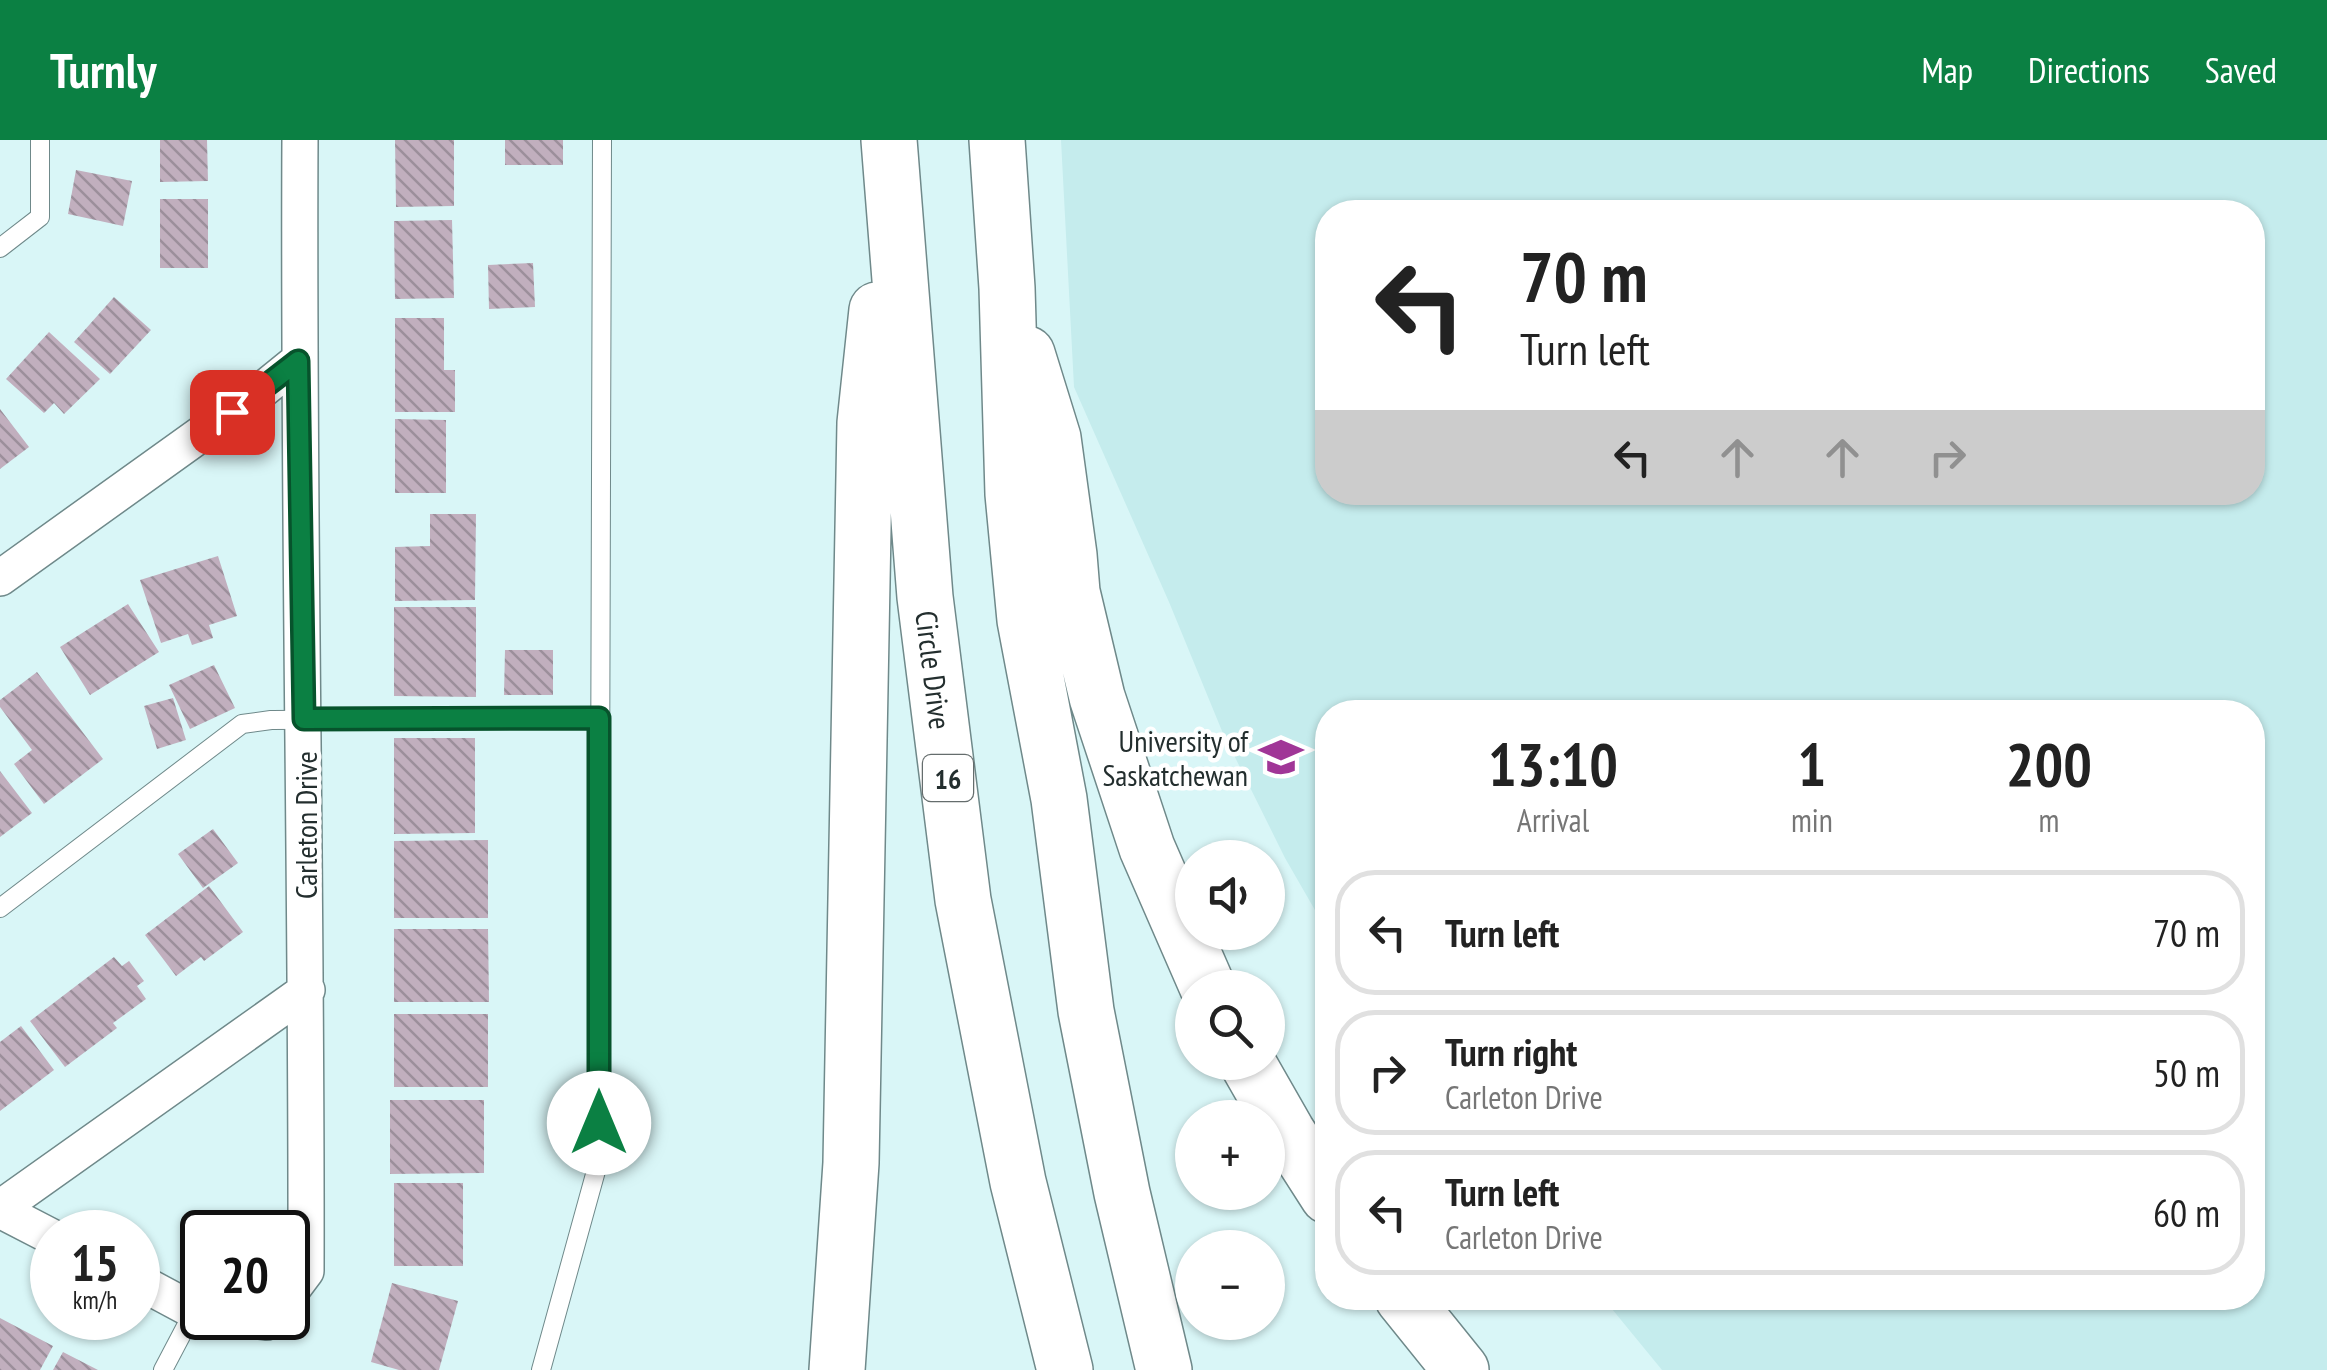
<!DOCTYPE html>
<html lang="en">
<head>
<meta charset="utf-8">
<style>
  body { margin:0; font-family:"PT Sans Narrow",sans-serif; background:#f6f6f6; color:#222; height:100vh; display:flex; flex-direction:column; font-size:38px; white-space:nowrap }
  * { box-sizing:border-box; margin:0 }
  p { font-size:32px; color:#767676 }
  .icon { flex:none; width:55px; height:55px; fill:none; stroke:currentColor; stroke-width:2; stroke-linecap:round; stroke-linejoin:round }
  .map { position:relative; flex:1; overflow:hidden }
  .drawer { position:absolute; left:1315px; top:560px; width:950px; height:610px; display:flex; flex-direction:column; background:#fff; border-radius:40px; box-shadow:0 2px 8px #0004 }
  .drawer>* { flex:none }
  .banner { position:absolute; left:1315px; top:60px; width:950px; height:305px; border-radius:40px; box-shadow:0 2px 8px #0004; background:#fff; color:#222; overflow:hidden }
  .fabs { position:absolute; left:1175px; top:700px; display:grid; gap:20px }
  .fabs a { display:grid; place-items:center; width:110px; height:110px; border-radius:50%; background:#fff; box-shadow:0 2px 8px #0004; font-size:50px }
  .speed { position:absolute; left:30px; top:1070px; display:flex; gap:20px; font-size:50px; font-weight:700; text-align:center }
  .speed>* { display:grid; place-content:center; width:130px; height:130px; border-radius:50%; background:#fff; box-shadow:0 2px 8px #0004; line-height:1 }
  .speed small { font-size:25px; font-weight:400 }
  .speed .limit { border:5px solid #111; border-radius:15px; background:#fff; color:#111 }
  .pin { position:absolute; display:grid; place-items:center; width:85px; height:85px; color:#fff; margin:-42px; border-radius:20px; box-shadow:0 5px 15px #0006 }
  .me { position:absolute; width:110px; margin:-55px; rotate:0deg; stroke-linejoin:round; filter:drop-shadow(0 0 8px #0008) }
  .turn { display:flex; align-items:center; gap:35px; height:210px; padding:0 40px; font-size:45px }
  .turn .icon { width:130px; height:130px; stroke-width:2.5 }
  .turn b { display:block; font-size:70px; line-height:85px }
  .lanes { display:flex; align-items:center; height:95px; padding:0 40px; background:#0003; justify-content:center; gap:50px; direction:ltr }
  .lanes .off { opacity:.35 }
  .eta { display:flex; justify-content:space-evenly; align-items:center; height:170px; text-align:center }
  .eta b { font-size:60px; font-weight:800; line-height:70px }
  ul { padding:0; list-style:none }
  li { display:flex; align-items:center; gap:30px; height:125px; margin:0 20px 15px; padding:0 20px; border:5px solid #e0e0e0; border-radius:40px }
  li div { flex:1 }
  li b { display:block; font-size:38px }
  li em { font-style:normal }
  header { display:flex; align-items:center; gap:60px; box-sizing:border-box; height:140px; padding:0 50px; background:#0b8043; color:#fff }
  header strong { font-size:48px }
  nav { display:flex; gap:55px; margin-inline-start:auto; font-size:35px }
  .map>svg:first-child { display:block }
  .built { fill:#c5eced; fill-rule:evenodd }
  .building { fill:url(#building-back-hatch) }
  .lines { fill:none; stroke-linecap:round; stroke-linejoin:round }
  .lane-casing { stroke:#6f898a; stroke-width:20 }
  .street-casing { stroke:#6f898a; stroke-width:38 }
  .highway-casing { stroke:#6f898a; stroke-width:58 }
  .lane { stroke:#fff; stroke-width:18 }
  .street { stroke:#fff; stroke-width:35 }
  .highway { stroke:#fff; stroke-width:55 }
  .route-casing { stroke:#07532c; stroke-width:25 }
  .route { stroke:#0b8043; stroke-width:18 }
  .labels { text-anchor:middle; dominant-baseline:central; stroke-width:9; stroke-linejoin:round; paint-order:stroke }
  .shield { fill:#fff; stroke:#656d6d; stroke-width:2.5 }
  .shield-label { font-size:28px; font-weight:bold; fill:#232e2e }
  .street-label { font-size:30px; fill:#232e2e; stroke:#fff }
  .poi-label { font-size:30px; fill:#232e2e; stroke:#fff; text-anchor:end }
</style>
</head>
<body>
<header>
<strong>Turnly</strong>
<nav><a>Map</a><a>Directions</a><a>Saved</a></nav>
</header>
<div class="map">
<svg width="2327" height="1230" viewBox="0 0 2327 1230">
  <defs>
    <pattern id="building-back-hatch" width="6" height="6" patternUnits="userSpaceOnUse" patternTransform="scale(2.5)"><rect width="6" height="6" fill="#c1afbe"/><path d="M-1 5l2 2M0 0l6 6M5-1l2 2" fill="none" stroke="#9c8f9b"/></pattern>
  </defs>
  <rect width="100%" height="100%" fill="#d9f6f7"/>
  <path class="built" d="M1061 0H2327V1230H1662L1603 1158H2252V572H1328L1327 791 1285 718 1222 591 1169 462 1074 247ZM1328 72H2252V352H1328Z"/>
  <path class="building" d="M160 0H207L208 41 160 42Z
    M395 0H454V66L396 67Z
    M505 0H563V25H505Z
    M76 30 132 41 123 86 68 74Z
    M160 59H208V128H160Z
    M452 80 454 158 395 159 394 81Z
    M533 123 535 167 489 169 488 125Z
    M114 157 151 190 110 234 74 202Z
    M395 178H444V230H455V272H395Z
    M49 192 100 239 64 274 54 263 44 273 6 239Z
    M0 269 29 307 0 329Z
    M395 279 446 280V353H395Z
    M430 374H476L475 460 395 461V407L430 406Z
    M218 416 237 476 209 485 213 498 192 505 188 494 161 503 140 440Z
    M128 464 159 512 90 555 60 507Z
    M394 467H476V557L394 556Z
    M505 510H553V555H504Z
    M214 525 235 568 190 589 169 545Z
    M37 532 103 619 44 664 14 624 32 610 0 567V560Z
    M173 558 186 600 157 609 144 566Z
    M394 598H475V693L394 694Z
    M0 631 32 673 0 697Z
    M213 689 238 723 203 748 178 714Z
    M488 700V778H394V701Z
    M209 746 243 792 204 821 201 817 176 836 145 795Z
    M394 789H488L489 862H394Z
    M114 817 122 826 129 821 144 841 137 846 146 859 113 883 117 888 65 927 30 881Z
    M394 874H488V947H394Z
    M21 886 54 930 0 971V902Z
    M390 960H484V1033L390 1034Z
    M394 1043H463V1126H394Z
    M392 1143 458 1161 439 1230H399L371 1222Z
    M0 1178 53 1206 40 1230H0Z
    M63 1212 98 1230H53Z"/>
  <g class="lines">
    <g class="lane-casing">
      <path id="lane" d="M0 108 40 77V0
        M0 768 242 584 271 580 599 578
        M163 1230 194 1171
        M541 1230 599 1020 602 0"/>
    </g>
    <g class="street-casing">
      <path id="street" d="M0 438 261 251 298 221
        M0 1068 307 850
        M0 1070 52 1097
        M138 1141 194 1171 202 1172
        M288 1155 306 1131C307 754 298 377 300 0
        M237 1178 266 1182 269 1178"/>
    </g>
    <g class="highway-casing">
      <path id="highway" d="M889 0 925 457 963 760 1018 1042 1065 1230
        M997 0 1007 148 1013 354 1025 480 1059 659 1086 871 1122 1053 1164 1230
        M1027 214 1053 298 1069 415 1072 452 1097 557 1147 708 1208 848
        M1247 922 1287 992 1328 1056
        M1403 1158 1461 1230
        M837 1230 851 1023 865 283 877 170"/>
    </g>
    <use href="#lane" class="lane"/>
    <use href="#street" class="street"/>
    <use href="#highway" class="highway"/>
  </g>
  <g class="lines">
    <g class="route-casing">
      <path id="route" d="M232 272 298 221 304 579 599 578V983"/>
    </g>
    <use href="#route" class="route"/>
  </g>
  <defs>
    <g id="university-bare" transform="scale(3.45)"><path d="M0-5L7-2L0 1L-7-2ZM-4 1L0 2.5L4 1V4Q0 6-4 4Z" fill="#a03697" stroke="#fff" stroke-width="2.5" paint-order="stroke"/></g>
  </defs>
  <g fill-rule="evenodd">
    <use href="#university-bare" x="1281" y="617"/>
  </g>
  <g class="labels">
    <rect class="shield" x="923" y="615" width="50" height="46" rx="8"/>
    <g class="shield-label">
      <text x="948" y="638">16</text>
    </g>
    <g class="street-label">
      <text transform="translate(934 530) rotate(83)">Circle Drive</text>
      <text transform="translate(305 685) rotate(-90)">Carleton Drive</text>
    </g>
    <g class="poi-label">
      <text x="1248" y="600">University of<tspan x="1248" dy="34">Saskatchewan</tspan></text>
    </g>
  </g>
</svg>
<div class="fabs">
<a><svg class="icon" aria-label="sound" viewBox="0 0 24 24"><path d="M4 9h4l5-4v14l-5-4H4zM17 9q2 3 0 6"/></svg></a>
<a><svg class="icon" aria-label="search" viewBox="0 0 24 24"><circle cx="10" cy="10" r="6"/><path d="M15 15l6 6"/></svg></a>
<a>+</a>
<a>−</a>
</div>
<div class="speed"><div>15<small>km/h</small></div><div class="limit">20</div></div>
<div class="pin" style="left:232px;top:272px;background:#d93025"><svg class="icon" aria-label="arrive" viewBox="0 0 24 24"><path d="M6 21V4h12l-3 4 3 4H6"/></svg></div>
<svg class="me" style="left:599px;top:983px" viewBox="-20 -20 40 40"><circle r="19" fill="#fff"/><path d="M0-13L10 11 0 6-10 11z" fill="#0b8043"/></svg>
<div class="banner">
<div class="turn"><svg class="icon" aria-label="left" viewBox="0 0 24 24"><path d="M17 20v-9H6M10 6l-5 5 5 5"/></svg><div><b>70 m</b>Turn left</div></div>
<div class="lanes"><svg class="icon" aria-label="left" viewBox="0 0 24 24"><path d="M17 20v-9H6M10 6l-5 5 5 5"/></svg><svg class="icon off" aria-label="ahead" viewBox="0 0 24 24"><path d="M12 20V5M6 11l6-6 6 6"/></svg><svg class="icon off" aria-label="ahead" viewBox="0 0 24 24"><path d="M12 20V5M6 11l6-6 6 6"/></svg><svg class="icon off" aria-label="right" viewBox="0 0 24 24"><path d="M7 20v-9h11M14 6l5 5-5 5"/></svg></div>
</div>
<section class="drawer">
<div class="eta">
<div><b>13:10</b><p>Arrival</p></div>
<div><b>1</b><p>min</p></div>
<div><b>200</b><p>m</p></div>
</div>
<ul>
<li><svg class="icon" aria-label="left" viewBox="0 0 24 24"><path d="M17 20v-9H6M10 6l-5 5 5 5"/></svg><div><b>Turn left</b></div><em>70 m</em></li>
<li><svg class="icon" aria-label="right" viewBox="0 0 24 24"><path d="M7 20v-9h11M14 6l5 5-5 5"/></svg><div><b>Turn right</b><p>Carleton Drive</p></div><em>50 m</em></li>
<li><svg class="icon" aria-label="left" viewBox="0 0 24 24"><path d="M17 20v-9H6M10 6l-5 5 5 5"/></svg><div><b>Turn left</b><p>Carleton Drive</p></div><em>60 m</em></li>
</ul>
</section>
</div>
</body>
</html>
